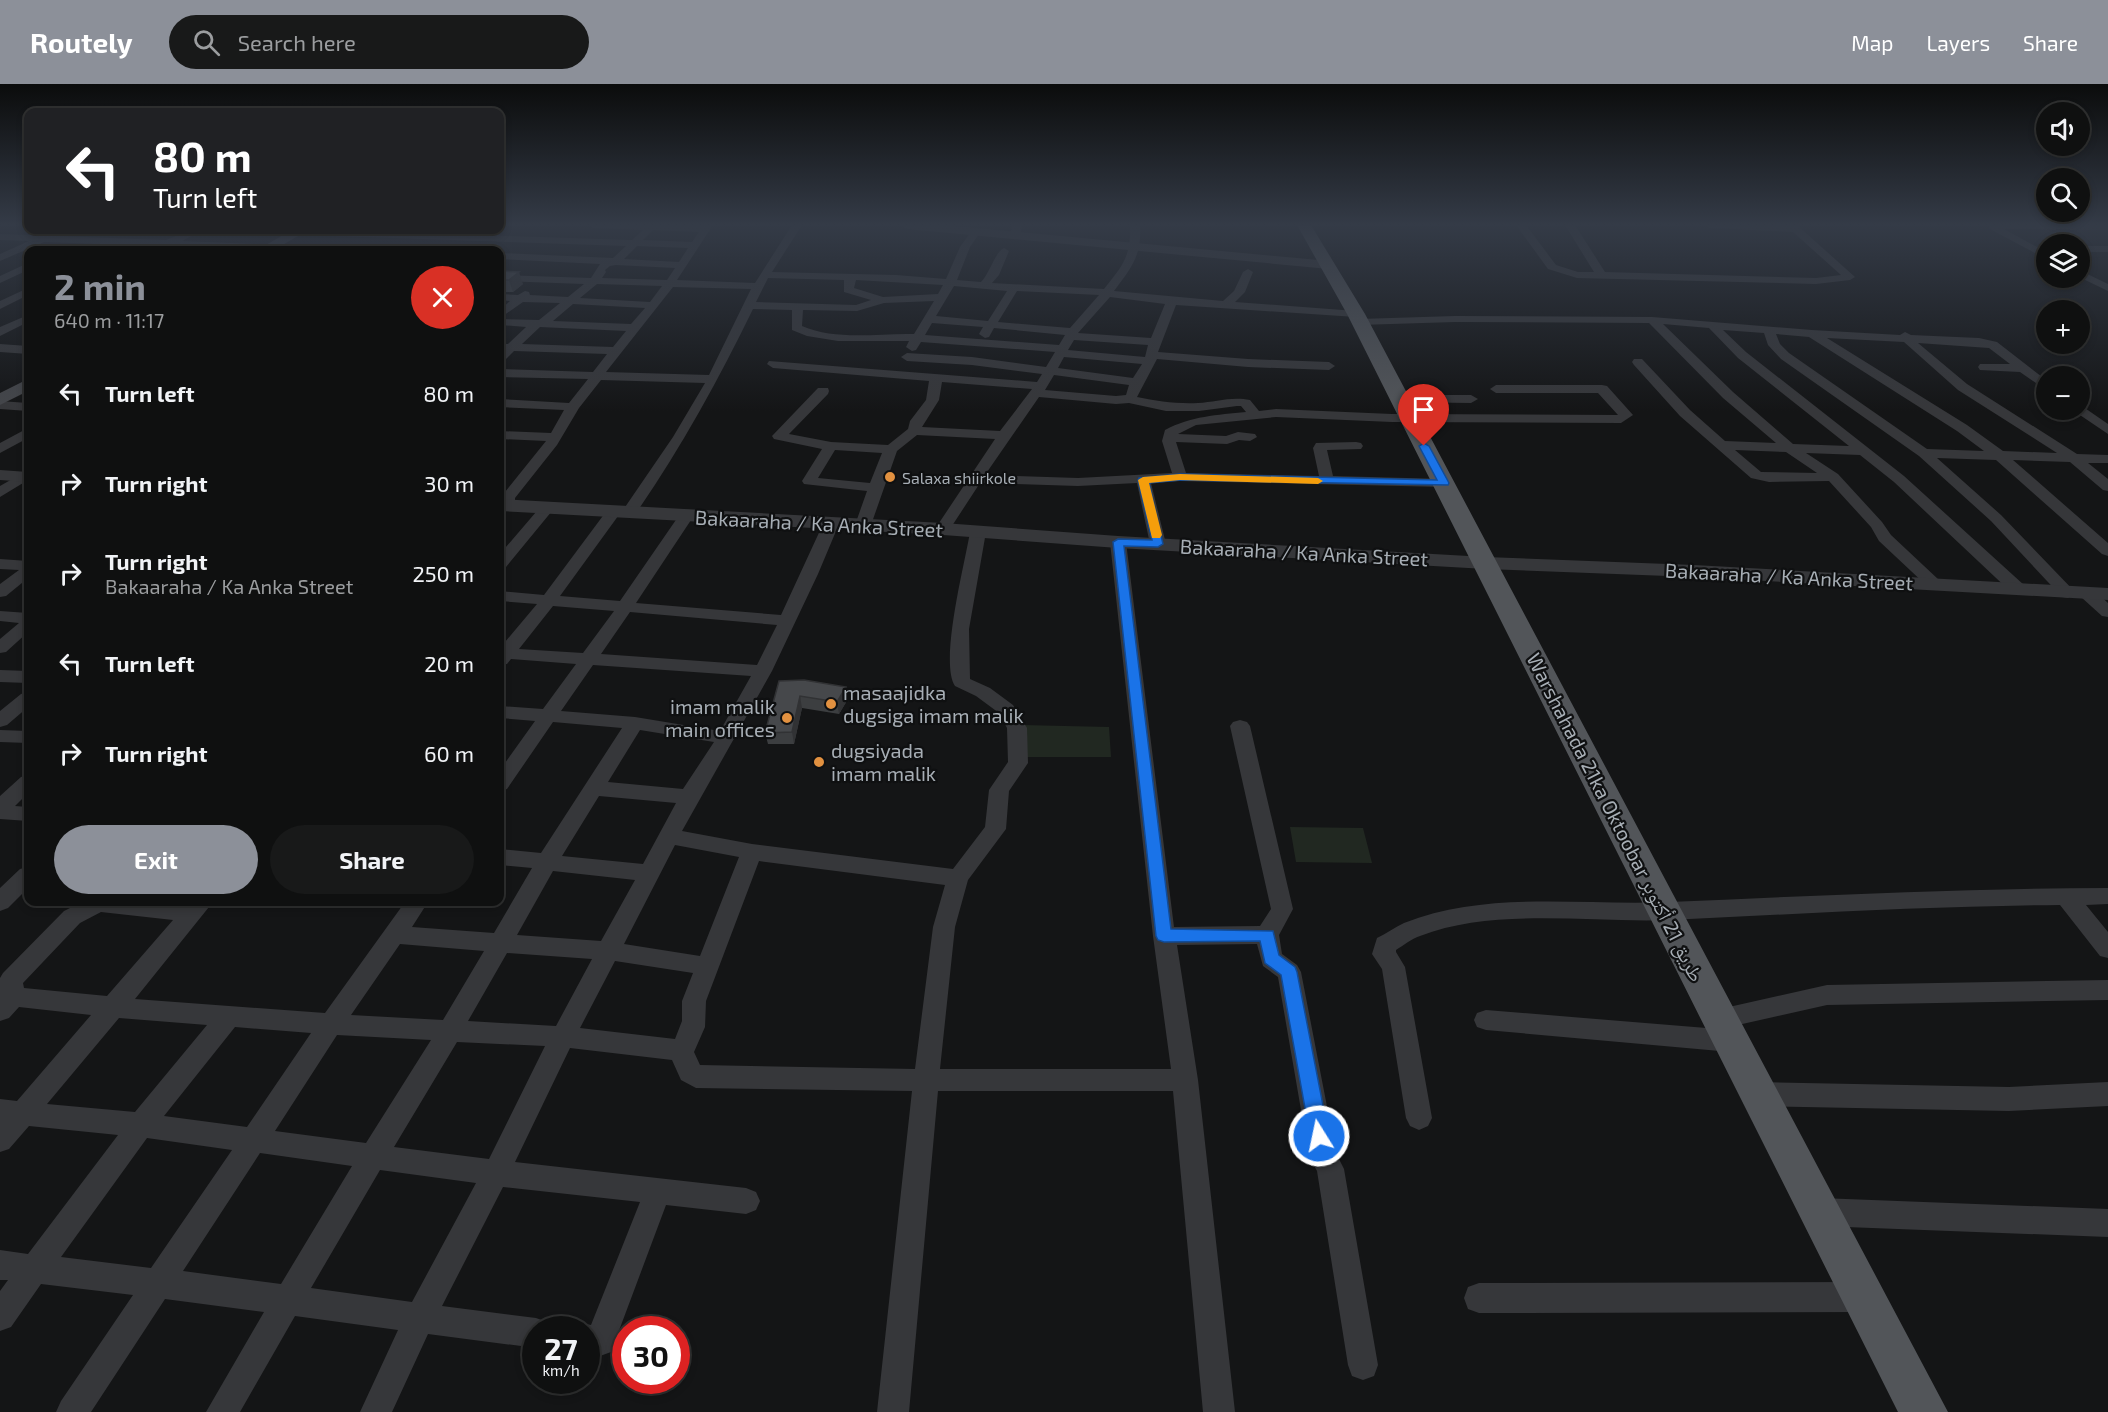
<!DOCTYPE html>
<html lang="en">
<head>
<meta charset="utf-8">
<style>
  body { margin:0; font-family:"Exo 2","Noto Naskh Arabic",sans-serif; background:#181919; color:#f1f3f6; height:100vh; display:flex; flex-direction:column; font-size:22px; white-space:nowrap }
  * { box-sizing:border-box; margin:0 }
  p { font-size:20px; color:#9b9d9f }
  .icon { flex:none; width:33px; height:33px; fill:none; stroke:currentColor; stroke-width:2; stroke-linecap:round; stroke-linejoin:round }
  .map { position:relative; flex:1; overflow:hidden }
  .sheet { position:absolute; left:24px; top:162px; width:480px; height:660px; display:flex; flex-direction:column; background:#0f1010; border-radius:12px; box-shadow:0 3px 9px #0003,0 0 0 2px #2f3030 }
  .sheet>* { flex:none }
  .hud { position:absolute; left:24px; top:24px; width:480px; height:126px; border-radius:12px; box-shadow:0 3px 9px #0003,0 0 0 2px #2f3030; background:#202124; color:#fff; overflow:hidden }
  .controls { position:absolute; left:2036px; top:18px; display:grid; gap:12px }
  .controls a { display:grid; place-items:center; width:54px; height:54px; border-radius:50%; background:#0f1010; box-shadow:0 3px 9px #0003,0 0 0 2px #2f3030; font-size:30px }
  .speed { position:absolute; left:522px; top:1232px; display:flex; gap:12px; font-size:30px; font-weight:700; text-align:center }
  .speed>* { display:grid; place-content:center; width:78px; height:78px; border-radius:50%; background:#0f1010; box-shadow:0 3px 9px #0003,0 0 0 2px #2f3030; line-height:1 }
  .speed small { font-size:15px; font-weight:400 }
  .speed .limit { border:9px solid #d22; background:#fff; color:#111 }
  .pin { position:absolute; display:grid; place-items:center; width:51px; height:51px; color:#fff; margin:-62px -26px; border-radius:50% 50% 50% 0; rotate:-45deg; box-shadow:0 0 6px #0007 }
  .pin .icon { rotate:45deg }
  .me { position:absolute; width:66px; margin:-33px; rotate:350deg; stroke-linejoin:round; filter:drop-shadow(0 0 4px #0008) }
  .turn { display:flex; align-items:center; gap:21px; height:126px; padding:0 30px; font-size:27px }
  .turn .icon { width:78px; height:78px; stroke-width:2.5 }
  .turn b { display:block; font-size:42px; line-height:51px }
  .round { display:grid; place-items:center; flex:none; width:63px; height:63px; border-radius:32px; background:#181919 }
  .overview { display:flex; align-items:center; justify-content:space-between; height:102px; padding:0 30px }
  h1 { font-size:36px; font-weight:700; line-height:45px; color:#8c9099 }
  .cta { display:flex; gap:12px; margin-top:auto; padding:12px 30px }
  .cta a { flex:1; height:69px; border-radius:36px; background:#8c9099; color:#fff; font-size:24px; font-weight:700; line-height:69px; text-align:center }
  .cta a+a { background:#181919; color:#f1f3f6 }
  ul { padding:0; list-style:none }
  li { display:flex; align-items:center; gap:18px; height:90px; padding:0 30px }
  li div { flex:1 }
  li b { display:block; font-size:22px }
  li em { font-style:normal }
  header { display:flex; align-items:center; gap:36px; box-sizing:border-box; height:84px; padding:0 30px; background:#8c9099; color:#fff }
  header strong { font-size:28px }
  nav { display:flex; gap:33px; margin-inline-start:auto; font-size:21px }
  .search { width:420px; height:54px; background:#181919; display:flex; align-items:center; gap:15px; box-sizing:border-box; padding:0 21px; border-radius:33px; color:#9b9d9f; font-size:22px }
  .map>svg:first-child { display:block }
  .green { fill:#212821 }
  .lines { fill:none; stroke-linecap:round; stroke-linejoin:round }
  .minor { fill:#36373a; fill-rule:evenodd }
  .tertiary { fill:#36373a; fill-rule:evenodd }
  .secondary { fill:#44464a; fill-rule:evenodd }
  .primary { fill:#525559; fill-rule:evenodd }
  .wall { fill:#3c3e40 }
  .shaded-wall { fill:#313234 }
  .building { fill:#46484b; stroke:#313234; stroke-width:1.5 }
  .route { fill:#1a73e8; stroke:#114b97; stroke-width:1.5 }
  .slow { fill:#f59e0b }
  .poi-dot { fill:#e29140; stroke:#0f1011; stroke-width:2 }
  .labels { text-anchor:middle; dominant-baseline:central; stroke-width:4.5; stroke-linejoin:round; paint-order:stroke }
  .far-poi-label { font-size:16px; fill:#a7aeb5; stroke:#0f1011; text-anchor:start }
  .street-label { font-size:20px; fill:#a7aeb5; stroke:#0f1011 }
  .poi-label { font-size:20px; fill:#a7aeb5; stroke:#0f1011; text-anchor:start }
</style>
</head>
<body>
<header>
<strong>Routely</strong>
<div class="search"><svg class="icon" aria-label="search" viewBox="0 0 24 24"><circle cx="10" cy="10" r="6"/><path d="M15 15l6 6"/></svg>Search here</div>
<nav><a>Map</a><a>Layers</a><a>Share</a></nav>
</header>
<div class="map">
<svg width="2108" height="1328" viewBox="0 0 2108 1328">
  <rect width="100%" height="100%" fill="#141516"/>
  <path class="green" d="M1022 641 1109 643 1111 673H1023Z
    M1290 743 1363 744 1372 779 1296 778Z"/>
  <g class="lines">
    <path class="minor" d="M588 141H713L677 196 755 199 792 141H802L772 188 896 191 946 195 960 163 973 145 976 144 981 147 970 163 957 196 981 198C990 189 995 168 1004 164L1009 167 999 191 992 199 1104 205C1123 181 1131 173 1130 141H1140C1142 171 1132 183 1114 207L1223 217 1234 207 1243 188 1248 185 1253 188 1245 208 1235 218 1356 227 1362 230 1356 233 1176 221 1158 268 1248 275 1329 278 1335 282 1329 286 1248 283 1157 275 1137 313C1157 317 1176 320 1198 319 1215 318 1232 312 1250 316L1259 327 1276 325 1392 330 1618 331 1598 309H1496L1490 305 1496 301H1602L1607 302 1633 331 1621 339 1392 338 1276 333 1196 341 1178 350 1226 352 1238 348 1255 350 1257 353 1250 357 1239 356 1227 360 1176 358 1186 389 1319 392 1313 364 1316 359 1356 358 1361 359 1363 362 1361 365 1327 366 1333 392 1444 395 1451 399 1444 403 1180 397 1151 399 1166 460 1158 465 1150 460 1137 399 1078 402 980 399 948 448H938L935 445 995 355 917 351 897 367 871 441 863 446 855 441 867 407 804 400 802 397 822 365 774 355 772 352 818 304H828L829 307 828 310 789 350 831 358 888 361 908 345 910 337 926 316 929 297 773 284 767 280 769 277 1037 298 1042 290 972 281 907 277 901 273 907 269 972 273 1046 283 1055 268 921 258 916 266 912 267 906 263 909 257H838L807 252 792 246V226L753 225C718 297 680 366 634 432H624L621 429 673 353 705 299 601 296 579 324 557 361 515 414V416L525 422 517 427 502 421 501 413 546 357 500 355V347L551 349 564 326 500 323V315L569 319 588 295 500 293V285L593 288 607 270 514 267 504 277 500 278 501 260H508L526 243 500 241V235L539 236 560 219 523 218 500 234V226L510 217 500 216V210L518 211 525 207 529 208 530 211 568 213 584 200 500 197V191L591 194 600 180 500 175V169L613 174 626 162 249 149 244 146H322L632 156 643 146 593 144ZM653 146 699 148 692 158 643 156ZM637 162 688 164 679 178 624 175ZM616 181 675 184 667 196 602 194 606 188 605 186 610 182ZM768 194 844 196V208L871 216 856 221 756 218ZM856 196 943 201 938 210 883 213 854 204ZM597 200 662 202 650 218 580 214ZM954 202 1007 207 988 237 936 232ZM673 203 751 205 709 291 606 288ZM1017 207 1099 211 1070 244 998 238ZM1110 213 1165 220 1151 254 1078 249ZM934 217 914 250C878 249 836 257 802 242L803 226 857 227 884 219ZM573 220 645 224 631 240 553 237ZM932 239 983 243 979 250 985 254 989 253 994 244 1065 251 1059 261 925 251ZM540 243 626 247 613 263 522 260ZM1074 256 1148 261 1145 273 1068 266ZM1064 273 1142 280 1133 294 1058 284ZM1054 291 1129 301 1126 311 1116 312 1045 306ZM942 298 1032 305 1000 347 922 343 939 316ZM1039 313 1116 320 1129 319 1166 327H1199L1237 322H1241L1246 328C1217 331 1191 332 1165 346L1162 357 1172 389 1078 394 985 391ZM835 366 882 369 870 399 818 394Z
      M1012 141H1022L1020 152 1011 150Z
      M1516 141H1526L1556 181 1578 188H1594L1565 141H1575L1605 188 1816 194 1841 191 1793 148 1710 144 1705 141H1797L1855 193 1850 196 1816 200 1577 194 1548 185Z
      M1988 141H2108V146L2004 145 2046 168V175L1990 145Z
      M191 146H203L182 157 336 163 341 166H270L44 158 0 177V170L29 157 0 156V150L166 156Z
      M2079 162H2108V168H2079Z
      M28 179V186L0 199V192Z
      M2079 186 2108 200V207L2079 193Z
      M28 204V211L0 225V217Z
      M28 231V238L0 252V243Z
      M1455 232 1652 233 1812 246 1900 251 1905 248 1911 251 1979 254 1997 258 2046 296V306L2020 288 1980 286 1978 283 1980 280H2010L1989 264 1918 259 1967 300 2077 370 2108 371V379H2088L2108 395V407L2103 406 2070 378 2013 376 2108 459V472L2102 470 1996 376 1937 374 2001 431 2076 509 2068 514 2062 513 1991 437 1919 372 1781 275 1768 261 1764 249 1723 246 1746 268 1904 392 2024 501 2026 505 2024 509H2012L1894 398 1860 371 1806 369 1838 390 1882 438 1891 451 1939 496 1941 499 1939 502H1927L1879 457 1871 443 1829 397 1769 398 1751 394 1680 332 1634 281 1632 278 1634 275H1642L1690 326 1725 357 1776 359 1723 314 1649 239 1455 238 1359 241 1353 238 1359 235ZM1663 240 1709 244 1738 274 1849 362 1793 360 1733 308ZM1776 250 1809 253 1957 347 1984 367 1927 365 1789 269 1780 260ZM1827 254 1904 258 1958 306 2057 369 2003 367 1967 341ZM1735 366 1786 368 1817 389 1761 388Z
      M0 260 28 262V270L0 268Z
      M1398 311H1471L1478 315 1471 319 1393 318 1391 315 1393 312Z
      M0 317 28 319V327L0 325Z
      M2079 320 2108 340V350L2074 327 2079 326Z
      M28 344V354L0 369V359Z
      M28 386V396L0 413V402Z
      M547 419 555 424 552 427 506 483 500 485V470L542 421Z
      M613 423 621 428 560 512 620 517 680 430 685 428 693 433 636 519 781 531 823 440 831 435 839 440 818 490 772 587 682 747 752 760 953 785 985 743 989 706 1008 678 1007 644 999 629 976 612 955 602C939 578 965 479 970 448L978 443 986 448 969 545 970 595 990 604 1013 621 1027 644 1028 679 1009 707 1006 745 968 796 955 843 940 985H1171L1153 852 1110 458 1112 455H1124L1126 458 1174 843 1260 842 1271 825 1230 642 1233 638 1240 636 1247 638 1250 642 1293 825 1279 851 1282 870 1297 881 1301 888 1336 1069 1344 1085 1378 1281 1374 1292 1363 1296 1352 1292 1348 1281 1317 1087 1309 1072 1278 893 1263 882 1257 860 1177 861 1198 996 1235 1328H1203L1173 1007H938L909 1328H877L912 1007 696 1004 681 996 672 976 570 964 515 1078 746 1104 756 1108 760 1117 756 1126 746 1130 666 1121 611 1268 600 1272 586 1270V1245H575L586 1240 591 1241 640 1118 503 1103 442 1222 536 1234 547 1238 550 1245H536V1264L428 1250 392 1328H360L398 1246 295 1232 240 1328H206L264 1228 165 1215 91 1328H56L61 1317 133 1211 41 1200 11 1243 0 1247V1207L8 1196H0V1166L28 1170 118 1051 29 1042 9 1065 0 1068V1015L17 1017 91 931 19 923 9 934 0 937V894L3 889 64 827 78 820 77 818H166L187 820 189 818H213L135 915 325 929 405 818H428L412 843 494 849 532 784 500 781V765L541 769 622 644 553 638 507 705 500 707V686L535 637 500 634V622L543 625 576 580 511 575 507 580 500 581V564L537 520 500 517V507L544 511 608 425ZM553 522 614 527 583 569 519 565ZM630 528 777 541 757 581 601 570ZM593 581 751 592 720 647 635 633 561 627ZM640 646 714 658 683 705 608 698ZM599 712 676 719 643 780 562 772ZM675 761 739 773 700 872 624 860ZM759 777 945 801 933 843 915 985 700 981 694 968 705 943 706 917ZM553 787 635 796 601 857 517 851ZM101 828 173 836 107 912 24 904 23 899 80 839ZM400 860 484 867 443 936 351 931ZM507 869 592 875 556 942 468 937ZM615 877 693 889 682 917V937L675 955 580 944ZM119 934 207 941 135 1028 47 1020ZM235 943 311 949 247 1043 164 1032ZM337 951 431 956 366 1059 275 1047ZM457 958 545 962 489 1075 394 1063ZM147 1054 232 1066 151 1184 61 1173ZM260 1069 352 1082 281 1200 183 1187ZM380 1086 476 1099 412 1218 311 1204Z
      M0 475 28 477V494L6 512 0 513V500L19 486 0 485Z
      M2087 504 2093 505 2108 519V533L2102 532 2081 513 2079 509Z
      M0 527 28 529V548L6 568 0 569V555L19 539 0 537Z
      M0 586 28 587V599L0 598Z
      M28 608V623L7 641 0 643V627L21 610Z
      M0 646 28 647V659L0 658Z
      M28 691V709L15 722 28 723V737L0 735V712L21 693Z
      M28 783V804L8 824 0 827V804L20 785Z
      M2108 804V820L2086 821 2108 848V874L2100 872 2060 821C1930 822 1799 830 1669 836 1590 839 1494 823 1420 852 1411 855 1404 861 1396 866V868L1405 883 1432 1034 1428 1042 1419 1046 1410 1042 1406 1034 1382 885 1372 870 1377 854C1386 850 1395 843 1404 839 1488 806 1582 822 1669 818 1815 812 1962 804 2108 804Z
      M2108 896V916L1827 921 1720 945 1711 942 1708 935 1711 928 1720 925 1827 901Z
      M1486 926 1731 946 1740 949 1743 957 1740 965 1731 968 1486 946 1477 943 1474 936 1477 929Z
      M1759 998 2009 1003 2108 998V1022L2009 1027 1759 1022 1750 1018 1746 1010 1750 1002Z
      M1820 1114 2108 1125V1153L1820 1142 1810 1138 1806 1128 1810 1118Z
      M1865 1198 1876 1202 1880 1213 1876 1224 1865 1228 1479 1229 1468 1225 1464 1214 1468 1203 1479 1199Z"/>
    <path class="tertiary" d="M901 141H943L1329 177 1335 181 1329 185 907 145Z
      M0 386 28 388V398L0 396Z
      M500 415 943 439 1118 452 1486 473 1694 481 2108 504V516L1694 493 1486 485 1118 464 943 451 500 427Z"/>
    <path class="secondary" d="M292 146H308L274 166H257Z
      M28 295V307L0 321V309Z"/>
    <path class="primary" d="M1297 141H1311L1365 230 1948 1328H1898L1347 230Z"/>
  </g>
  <path class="wall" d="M500 187 523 200 513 208H500Z
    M779 597 846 603 848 615 839 630 802 624 794 660H768L765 649Z"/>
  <path class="shaded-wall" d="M519 188 523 200 513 208 509 196Z
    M846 603 848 615 839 630 837 618Z
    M800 612 802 624 794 660 792 648Z"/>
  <path class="building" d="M500 187 519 188 509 196H500Z
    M804 596 846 603 837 618 800 612 792 648 765 649 779 597Z"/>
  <linearGradient id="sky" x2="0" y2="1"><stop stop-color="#0b0c0c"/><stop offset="0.43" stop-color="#343b47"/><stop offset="1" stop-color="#343b47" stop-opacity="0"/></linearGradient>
  <rect width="2108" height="327" fill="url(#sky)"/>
  <path class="route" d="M1424 359 1429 362 1449 399 1448 401 1180 396 1149 399 1163 460 1158 463 1124 462 1171 845 1273 847 1279 871 1295 883 1297 888 1329 1052 1326 1058 1319 1061 1313 1058 1310 1052 1281 891 1265 879 1260 857 1164 858 1158 856 1156 852 1113 458 1118 455 1152 456 1138 396 1139 394 1180 390 1437 396 1419 362Z"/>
  <path class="slow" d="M1180 390 1318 394 1323 397 1318 400 1180 396 1149 399 1162 451 1160 454H1152L1138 396 1143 393Z"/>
  <g class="poi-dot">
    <circle cx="890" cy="393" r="6"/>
    <circle cx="831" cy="620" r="6"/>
    <circle cx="787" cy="634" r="6"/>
    <circle cx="819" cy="678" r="6"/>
  </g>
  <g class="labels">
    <g class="far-poi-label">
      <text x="902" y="393">Salaxa shiirkole</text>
    </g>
    <g class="street-label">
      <text transform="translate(819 439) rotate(3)">Bakaaraha / Ka Anka Street</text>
      <text transform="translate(1304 468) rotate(3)">Bakaaraha / Ka Anka Street</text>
      <text transform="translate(1789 492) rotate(3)">Bakaaraha / Ka Anka Street</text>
      <text transform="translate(1616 733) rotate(63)">Warshahada 21ka Oktoobar طريق 21 أكتوبر</text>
    </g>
    <g class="poi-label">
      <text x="843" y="608">masaajidka<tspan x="843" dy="23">dugsiga imam malik</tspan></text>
      <text x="775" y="622" text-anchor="end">imam malik<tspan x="775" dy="23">main offices</tspan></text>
      <text x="831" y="666">dugsiyada<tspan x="831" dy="23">imam malik</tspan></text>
    </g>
  </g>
</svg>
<div class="controls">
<a><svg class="icon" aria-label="sound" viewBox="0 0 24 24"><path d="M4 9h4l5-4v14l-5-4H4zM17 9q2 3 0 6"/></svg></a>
<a><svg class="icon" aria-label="search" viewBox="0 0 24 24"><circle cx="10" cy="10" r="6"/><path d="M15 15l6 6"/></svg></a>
<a><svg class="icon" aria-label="layers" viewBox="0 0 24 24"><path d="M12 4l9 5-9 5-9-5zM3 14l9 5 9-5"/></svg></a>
<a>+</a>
<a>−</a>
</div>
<div class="speed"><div>27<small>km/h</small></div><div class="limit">30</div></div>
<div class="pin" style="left:1424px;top:362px;background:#d93025"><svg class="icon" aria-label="arrive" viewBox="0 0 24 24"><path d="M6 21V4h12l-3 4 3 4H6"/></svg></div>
<svg class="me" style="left:1319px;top:1052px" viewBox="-20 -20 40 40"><circle r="17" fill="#1a73e8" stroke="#fff" stroke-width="3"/><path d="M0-11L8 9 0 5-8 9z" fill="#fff"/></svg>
<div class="hud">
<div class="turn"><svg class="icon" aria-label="left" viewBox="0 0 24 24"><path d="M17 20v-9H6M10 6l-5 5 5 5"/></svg><div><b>80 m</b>Turn left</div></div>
</div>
<section class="sheet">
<div class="overview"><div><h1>2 min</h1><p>640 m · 11:17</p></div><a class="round" style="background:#d93025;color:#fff"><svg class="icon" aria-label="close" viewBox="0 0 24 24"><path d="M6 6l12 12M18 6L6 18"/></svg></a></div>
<ul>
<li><svg class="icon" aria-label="left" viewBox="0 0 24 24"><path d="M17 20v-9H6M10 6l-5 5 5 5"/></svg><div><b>Turn left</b></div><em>80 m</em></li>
<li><svg class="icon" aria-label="right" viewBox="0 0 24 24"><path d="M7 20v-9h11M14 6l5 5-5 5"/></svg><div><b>Turn right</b></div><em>30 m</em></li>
<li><svg class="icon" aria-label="right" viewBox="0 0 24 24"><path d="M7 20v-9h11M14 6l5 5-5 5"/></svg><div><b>Turn right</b><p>Bakaaraha / Ka Anka Street</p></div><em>250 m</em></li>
<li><svg class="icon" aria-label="left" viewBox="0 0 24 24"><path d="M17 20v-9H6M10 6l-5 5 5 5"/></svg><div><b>Turn left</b></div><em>20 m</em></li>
<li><svg class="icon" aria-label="right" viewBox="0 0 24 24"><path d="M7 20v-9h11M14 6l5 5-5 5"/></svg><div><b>Turn right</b></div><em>60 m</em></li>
</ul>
<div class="cta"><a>Exit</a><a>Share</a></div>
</section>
</div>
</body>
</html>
